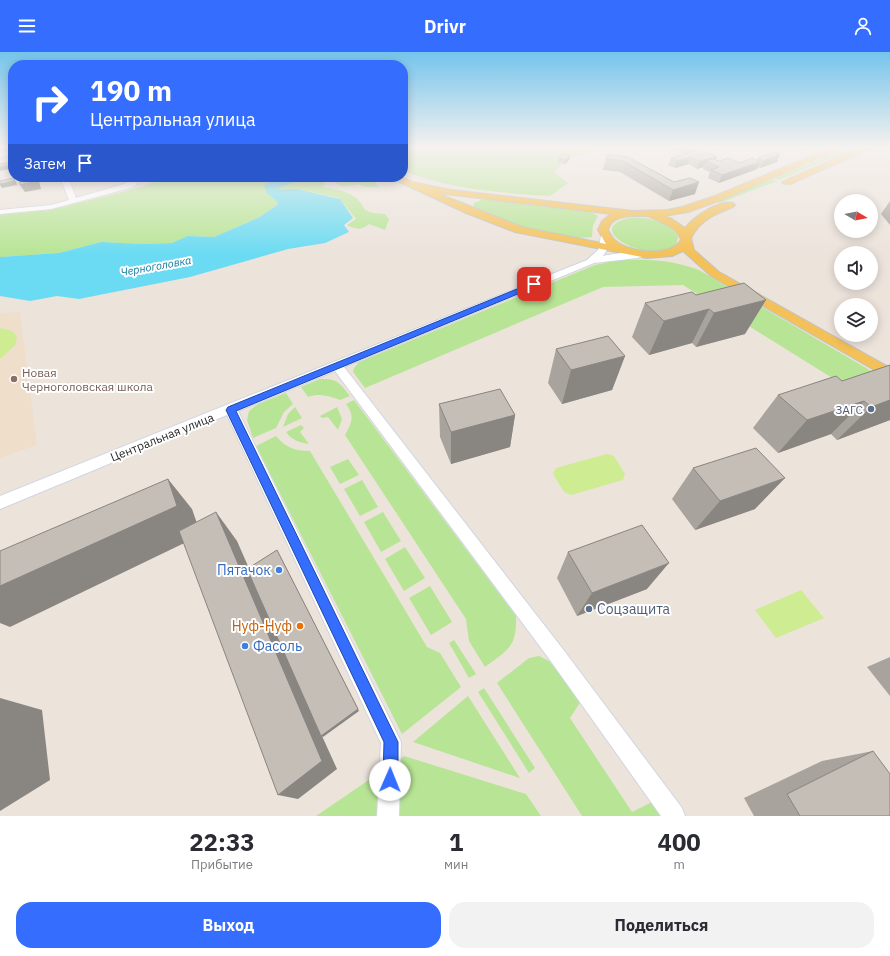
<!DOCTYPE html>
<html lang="ru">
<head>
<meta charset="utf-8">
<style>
  body { margin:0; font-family:"IBM Plex Sans",sans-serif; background:#f2f2f3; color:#2b2b33; height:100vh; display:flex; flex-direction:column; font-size:15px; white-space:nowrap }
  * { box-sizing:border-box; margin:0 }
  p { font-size:13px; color:#7c7c81 }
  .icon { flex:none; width:22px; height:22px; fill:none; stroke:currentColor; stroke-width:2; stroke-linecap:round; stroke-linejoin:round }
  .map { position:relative; height:764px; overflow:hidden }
  .drawer { display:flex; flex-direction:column; background:#fff; flex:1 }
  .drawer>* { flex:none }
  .hud { position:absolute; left:8px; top:8px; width:400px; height:122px; border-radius:16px; box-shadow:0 2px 10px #0003; background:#356eff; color:#fff; overflow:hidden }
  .needle { width:26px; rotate:100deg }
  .buttons { position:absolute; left:834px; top:142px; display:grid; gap:8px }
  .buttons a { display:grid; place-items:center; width:44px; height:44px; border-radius:50%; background:#fff; box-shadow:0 2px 10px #0003; font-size:20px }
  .pin { position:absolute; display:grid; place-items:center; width:34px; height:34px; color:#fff; margin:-17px; border-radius:8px; box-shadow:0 2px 6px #0006 }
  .me { position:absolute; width:44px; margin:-22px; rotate:1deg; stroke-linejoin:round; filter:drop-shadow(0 0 3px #0008) }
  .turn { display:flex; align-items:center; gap:14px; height:84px; padding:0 16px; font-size:18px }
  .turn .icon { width:52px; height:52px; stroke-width:2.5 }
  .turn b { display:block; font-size:28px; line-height:34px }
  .then { display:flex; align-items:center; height:38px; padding:0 16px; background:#0003; gap:8px; font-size:15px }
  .eta { display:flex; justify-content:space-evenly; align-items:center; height:68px; text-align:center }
  .eta b { font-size:24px; font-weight:800; line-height:28px }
  .cta { display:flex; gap:8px; margin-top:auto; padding:8px 16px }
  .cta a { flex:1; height:46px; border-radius:16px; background:#356eff; color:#fff; font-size:16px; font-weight:800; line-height:46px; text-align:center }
  .cta a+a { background:#f2f2f3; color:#2b2b33 }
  header { display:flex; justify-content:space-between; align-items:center; height:52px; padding:0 16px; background:#356eff; color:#fff; font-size:18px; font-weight:800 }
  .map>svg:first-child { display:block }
  .education { fill:#efdfca }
  .green { fill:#b8e595 }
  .pitch { fill:#ceec91 }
  .water { fill:#6adbf2 }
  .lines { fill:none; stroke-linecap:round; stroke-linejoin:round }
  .river { fill:#6adbf2; fill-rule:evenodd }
  .minor-casing { stroke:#d0d5e3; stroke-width:2 }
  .major-casing { stroke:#c3c3c3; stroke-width:2 }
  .minor { fill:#fff; fill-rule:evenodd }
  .major { fill:#f4c158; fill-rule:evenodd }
  .wall { fill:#a9a39d }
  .shaded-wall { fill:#898580 }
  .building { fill:#c4beb7; stroke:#898580 }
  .route { fill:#356eff; stroke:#2248a6 }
  .education-dot { fill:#8d6e63; stroke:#fff; stroke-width:1.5 }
  .service-dot { fill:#5c6f8a; stroke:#fff; stroke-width:1.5 }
  .shop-dot { fill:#3f7fe0; stroke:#fff; stroke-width:1.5 }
  .food-dot { fill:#e8710a; stroke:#fff; stroke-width:1.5 }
  .labels { text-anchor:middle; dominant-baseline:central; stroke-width:4; stroke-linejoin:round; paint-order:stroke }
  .far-water-label { font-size:11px; font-style:italic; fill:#09799e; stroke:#fff }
  .education-label { font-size:12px; fill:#785e54; stroke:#fff; text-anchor:start }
  .service-label { font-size:12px; fill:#4e5e75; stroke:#fff; text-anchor:end }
  .street-label { font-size:12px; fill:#2a2a2a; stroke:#fff }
  .near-shop-label { font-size:14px; fill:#366cbe; stroke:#fff; text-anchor:end }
  .near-service-label { font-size:14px; fill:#4e5e75; stroke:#fff; text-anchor:start }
  .near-food-label { font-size:14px; fill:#c56008; stroke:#fff; text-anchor:end }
</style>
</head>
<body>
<header><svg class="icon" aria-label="menu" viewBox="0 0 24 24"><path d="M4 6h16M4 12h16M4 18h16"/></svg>Drivr<svg class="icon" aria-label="person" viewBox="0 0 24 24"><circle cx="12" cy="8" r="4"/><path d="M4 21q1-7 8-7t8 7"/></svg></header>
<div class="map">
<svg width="890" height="764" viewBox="0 0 890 764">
  <rect width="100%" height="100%" fill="#ece3db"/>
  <path class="education" d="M20 260 37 393 0 406V261Z"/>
  <path class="green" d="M403 96H588L590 101 568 107 554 120 568 131 550 144C500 141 451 137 403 119Z
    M841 99 846 100 779 128 774 126Z
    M166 125H326L323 135C342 139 356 139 365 158L373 161 385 162 389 167 385 178 369 172C361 179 355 177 347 173L356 167 339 146 297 137 274 145 279 151 260 165 214 185 189 184 172 191 143 192 101 190 59 201 0 205V162L51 158 142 135Z
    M330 125H372L379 135H364L358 132C344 135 341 137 330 125Z
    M772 127 777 129 720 151 715 150Z
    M484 147 587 158 598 164 593 173 592 185 577 186 524 176 473 157 474 151Z
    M628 166C646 165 667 168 678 184 678 223 573 181 628 166Z
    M620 208C648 207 673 208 699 218L890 330V362L683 233 603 235 365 336 353 320 354 316 359 310 595 213Z
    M320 327C337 326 340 331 350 344L340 348C329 344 320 341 308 345L301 335Z
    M286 341 293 352 284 360 276 376 253 386 247 368 249 359 258 352Z
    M354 348 516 564C517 595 508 598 485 615L469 589 466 567 345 383C352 370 355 364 346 352Z
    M295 355 302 366 283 375 288 362Z
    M337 355 342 367 338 378 328 365 322 366 320 364Z
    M301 373 304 376 300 380 309 392C298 390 292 388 286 380Z
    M276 384C286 396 295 399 310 399L427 595 440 601 461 635 402 682 256 394Z
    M348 407 359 423 340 432 330 415Z
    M362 428 378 455 360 464 344 437Z
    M383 460 401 489 381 500 364 470Z
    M405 495 425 526 404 539 385 507Z
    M430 534 452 570 431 583 409 546Z
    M454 588 476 622 469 626 449 591Z
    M539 604 549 609 581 649 570 666 632 760 652 750 663 764H582L497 631 529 606Z
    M484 636 535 716 529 721 478 640Z
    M468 644 520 726 413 690Z
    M404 704 526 742 541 764H316Z"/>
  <path class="pitch" d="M0 276 12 279 17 285 15 293 0 307Z
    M607 402 614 404 625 422 623 428 571 443 564 440 553 422 556 416Z
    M801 538 824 566 776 586 755 558Z"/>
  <path class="water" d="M297 137 340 147 353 166 344 173 349 180 325 191 288 197 190 225 79 247 57 244 30 249 0 244V205L59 201 101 190 143 192 172 191 188 184 214 185 260 165 278 152 274 145 266 141 272 138Z"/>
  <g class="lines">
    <path class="river" d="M283 125H303L301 128 278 136 298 153C293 160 288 163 280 161L278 158 282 153 267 141 264 134 266 131Z"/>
    <g class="minor-casing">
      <path id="minor" d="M13 99V103L0 105V101Z
        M60 125H68L76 146 124 132 129 130 130 125H138L139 127 135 134 130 136 51 157 0 162V158L51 153 69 148Z
        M605 181 609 184 608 196 603 204C613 202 644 196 652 203 649 205 603 210 594 211L344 315 562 596 682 756 685 764H661L550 608 335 319 238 359 401 690 399 764H377L381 691 227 363 0 457V444L587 208 598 198 601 184Z"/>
    </g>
    <g class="major-casing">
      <path id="major" d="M830 96H842L721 148 688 160 664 164 672 167 685 176C694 165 719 147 733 151L735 153 733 155C715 162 700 168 691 186L694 198 719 220 890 316V327L711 224 683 199 672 204 647 206 515 180 466 161 389 125H402L412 130 451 138 633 159 667 158 682 155 715 144ZM437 141 611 162 602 169 598 178 606 192 522 175ZM628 164C634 165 644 163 650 165 661 170 677 175 681 188 670 206 625 201 613 186 611 184 610 181 608 178 611 168 618 166 628 164Z
        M859 96H871L790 132H784L782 130Z"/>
    </g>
    <use href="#minor" class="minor"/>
    <use href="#major" class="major"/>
  </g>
  <path class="wall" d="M672 96H697L717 105 715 108 719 109 740 111 757 108 758 106 780 102 777 110 760 116 758 115 757 117 719 131 708 126 710 120 703 117V115L697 117 689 112 675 116 668 113 671 106 684 102Z
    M713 96H724L717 98Z
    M798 96H810L805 99Z
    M607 102 674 130 695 142 669 149 620 120 603 118Z
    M558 106 569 108 565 112 558 110Z
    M890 149V173L881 162Z
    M696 243 745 282 696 295 692 291 649 303 632 285 645 251Z
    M556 297 625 304 612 338 562 352 548 331Z
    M890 313V368L837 388 831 382 778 401 753 376 778 343 842 329Z
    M439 352 515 363 510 395 451 412 440 385Z
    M693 416 755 457 695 478 672 447Z
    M568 500 647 537 577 564 557 526Z
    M890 605V644L867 615Z
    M873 699 890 764H754L744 746 822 709Z"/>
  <path class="shaded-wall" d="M0 96H13L0 99Z
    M718 96H724L717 98Z
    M807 96H810L805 99Z
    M780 102 777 110 760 116 763 109Z
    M570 104 569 108 565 112V108Z
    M691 105 689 112 675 116 677 109Z
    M717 105 714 112 706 109 703 115 697 117 700 109Z
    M12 110 13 111V116L0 119V115Z
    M760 110 757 117 719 131 722 123Z
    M35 125H37L39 129 41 137 25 140 20 133Z
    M97 125H109L99 127Z
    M14 126 16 130 17 133 2 136 0 133V132Z
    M699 130 695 142 669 149 673 138Z
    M766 248 745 282 696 295 714 261Z
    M709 257 692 291 649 303 664 269Z
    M625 304 612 338 562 352 571 318Z
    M890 348V368L837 388 871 355Z
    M864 349 831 382 778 401 807 368Z
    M515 363 510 395 451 412V380Z
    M785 426 755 457 695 478 720 449Z
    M168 427 192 457 201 483 10 575 0 571V534Z
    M216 460 237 489 322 683 279 502 359 659 323 685 322 684 337 717 298 747 278 743Z
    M669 511 647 537 577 564 592 541Z
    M0 646 42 658 50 728 0 759Z"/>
  <path class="building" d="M690 96H697L717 105 700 109 691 105 677 109 671 106 695 99Z
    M775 100 780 102 763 109 758 106Z
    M563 102 570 104 565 108 558 106Z
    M607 102 628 105 674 130 690 126 699 130 673 138 623 109 606 107Z
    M728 106 740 111 752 106 760 110 722 123 711 118 719 115 706 109 713 107 719 109Z
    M12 110V112L0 115V112Z
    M19 125H35L36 129 20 133Z
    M14 126V129L0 132V129Z
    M744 231 766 248 714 261 709 257 664 269 645 251 692 240 696 243Z
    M608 284 625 304 571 318 556 297Z
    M890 313V348L871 355 864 349 807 368 778 343 836 324 842 329Z
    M500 337 515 363 451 380 439 352Z
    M756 396 785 426 720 449 693 416Z
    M168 427 177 454 0 534V499Z
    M216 460 322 709 278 743 179 479Z
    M642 473 669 511 592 541 568 500Z
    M277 498 358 657 321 684 247 517Z
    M873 699 890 722V764H800L787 742Z"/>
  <linearGradient id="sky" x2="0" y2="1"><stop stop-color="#75c4ec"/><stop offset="0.47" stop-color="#f6f2ef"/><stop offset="1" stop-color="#f6f2ef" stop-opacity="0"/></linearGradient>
  <rect width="890" height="203" fill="url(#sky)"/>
  <path class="route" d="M534 230 538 232 537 234 236 359 398 690V728L395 734 390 736 385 734 383 728 384 690 226 358 228 355Z"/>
  <circle class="education-dot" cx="14" cy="327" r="4"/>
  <g class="service-dot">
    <circle cx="871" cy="357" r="4"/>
    <circle cx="589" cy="557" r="4"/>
  </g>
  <g class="shop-dot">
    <circle cx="279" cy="518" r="4"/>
    <circle cx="245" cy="594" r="4"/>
  </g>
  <circle class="food-dot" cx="300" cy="574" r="4"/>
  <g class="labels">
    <g class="far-water-label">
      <text transform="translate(156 214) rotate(-10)">Черноголовка</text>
    </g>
    <g class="education-label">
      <text x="22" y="320">Новая<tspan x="22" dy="14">Черноголовская школа</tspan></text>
    </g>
    <g class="service-label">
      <text x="863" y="357">ЗАГС</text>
    </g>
    <g class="street-label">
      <text transform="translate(162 385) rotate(-22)">Центральная улица</text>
    </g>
    <g class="near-shop-label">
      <text x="271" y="518">Пятачок</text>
      <text x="253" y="594" text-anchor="start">Фасоль</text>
    </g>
    <g class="near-service-label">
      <text x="597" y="557">Соцзащита</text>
    </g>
    <g class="near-food-label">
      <text x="292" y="574">Нуф-Нуф</text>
    </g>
  </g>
</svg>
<div class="buttons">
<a><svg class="needle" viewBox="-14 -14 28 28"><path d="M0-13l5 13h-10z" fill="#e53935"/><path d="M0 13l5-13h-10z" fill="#7c7c81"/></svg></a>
<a><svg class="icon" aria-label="sound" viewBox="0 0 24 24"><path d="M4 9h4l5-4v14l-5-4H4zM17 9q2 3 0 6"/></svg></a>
<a><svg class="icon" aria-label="layers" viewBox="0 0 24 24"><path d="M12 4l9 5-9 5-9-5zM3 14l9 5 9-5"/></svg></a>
</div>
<div class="pin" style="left:534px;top:232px;background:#d93025"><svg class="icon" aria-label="arrive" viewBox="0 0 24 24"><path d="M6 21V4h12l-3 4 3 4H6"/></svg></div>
<svg class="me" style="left:390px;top:728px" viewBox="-20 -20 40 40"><circle r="19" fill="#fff"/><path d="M0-13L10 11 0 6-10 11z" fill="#356eff"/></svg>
<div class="hud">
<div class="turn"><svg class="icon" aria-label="right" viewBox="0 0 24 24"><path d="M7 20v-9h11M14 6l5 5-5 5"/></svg><div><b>190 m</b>Центральная улица</div></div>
<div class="then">Затем<svg class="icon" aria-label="arrive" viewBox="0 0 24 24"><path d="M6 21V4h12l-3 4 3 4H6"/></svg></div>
</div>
</div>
<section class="drawer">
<div class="eta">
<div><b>22:33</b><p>Прибытие</p></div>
<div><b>1</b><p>мин</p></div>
<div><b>400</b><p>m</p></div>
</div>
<div class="cta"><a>Выход</a><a>Поделиться</a></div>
</section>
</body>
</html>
